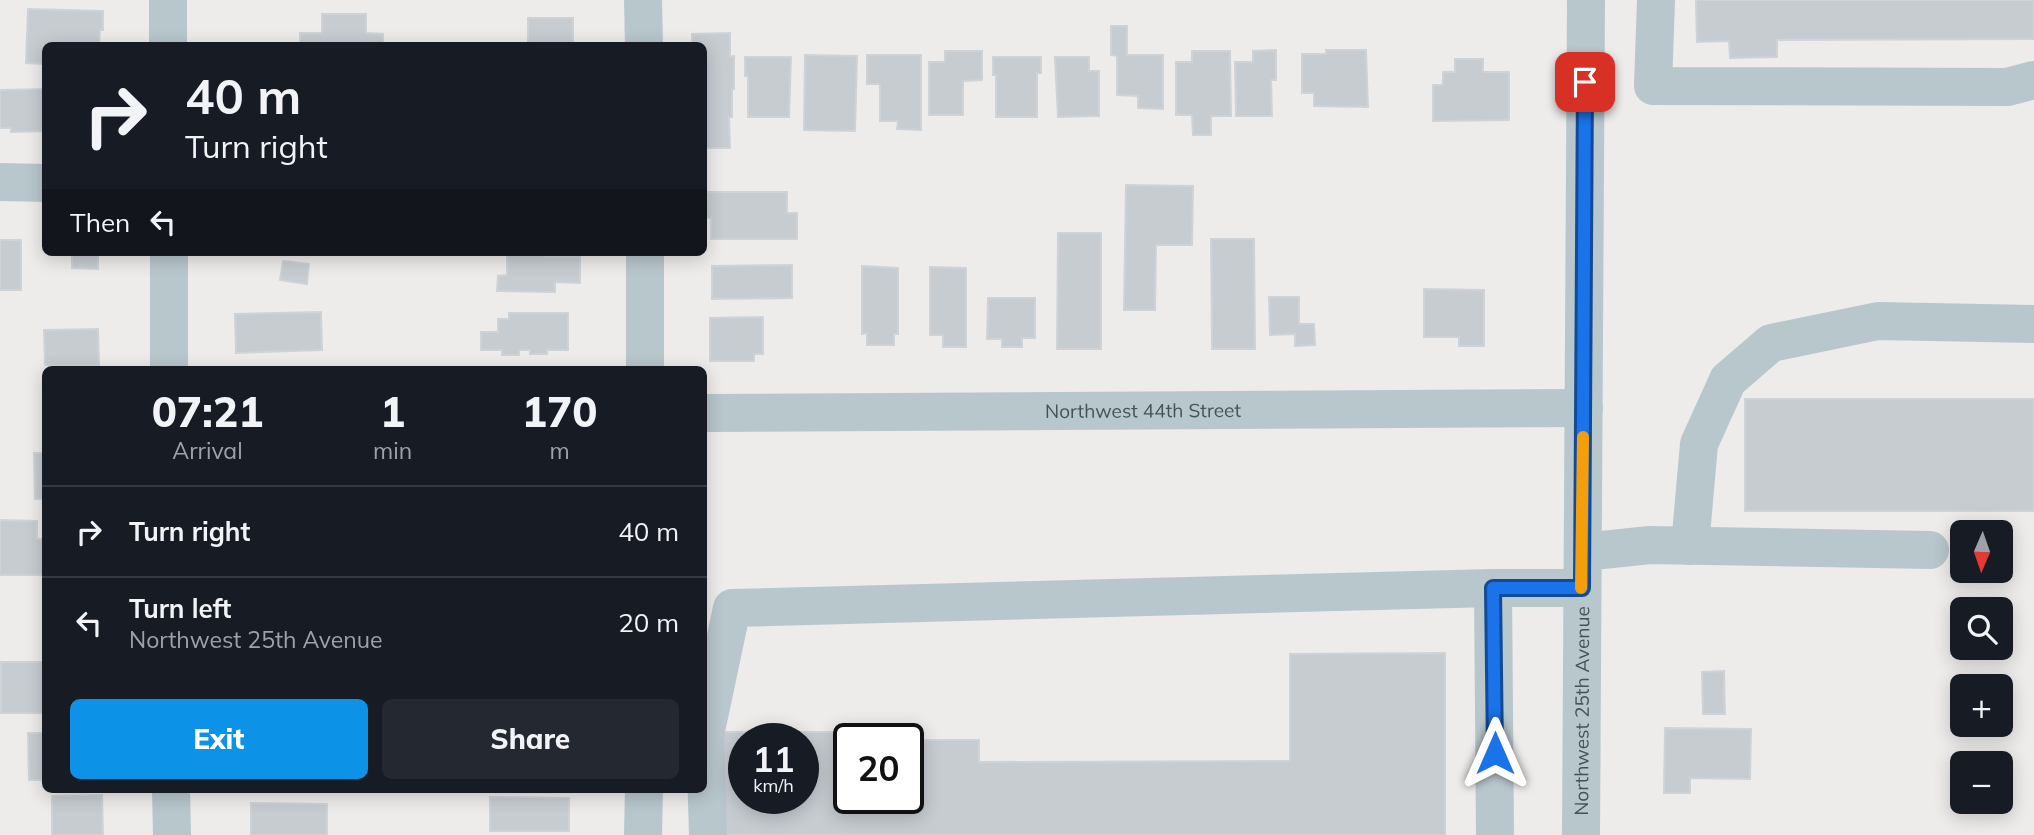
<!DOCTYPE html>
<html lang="en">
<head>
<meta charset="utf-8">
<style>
  body { margin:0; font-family:Mulish,sans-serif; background:#242831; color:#f1f3f6; height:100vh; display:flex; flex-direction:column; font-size:26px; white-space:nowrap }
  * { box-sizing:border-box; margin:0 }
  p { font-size:23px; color:#9ea1a6 }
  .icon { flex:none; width:38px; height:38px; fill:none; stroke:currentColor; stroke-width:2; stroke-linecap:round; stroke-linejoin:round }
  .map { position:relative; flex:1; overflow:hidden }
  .side { position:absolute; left:42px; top:366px; width:665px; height:427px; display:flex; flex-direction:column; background:#171b24; border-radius:10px; box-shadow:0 4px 18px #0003 }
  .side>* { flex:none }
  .top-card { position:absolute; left:42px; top:42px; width:665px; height:214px; border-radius:10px; box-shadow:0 4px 18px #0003; background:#171b24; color:#f1f3f6; overflow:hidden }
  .needle { width:46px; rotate:182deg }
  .buttons { position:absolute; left:1950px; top:520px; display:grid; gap:14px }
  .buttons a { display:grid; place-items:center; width:63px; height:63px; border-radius:10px; background:#171b24; box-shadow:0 4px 18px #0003; font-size:35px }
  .speed { position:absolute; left:728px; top:723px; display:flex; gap:14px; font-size:35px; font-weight:700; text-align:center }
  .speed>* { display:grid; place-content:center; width:91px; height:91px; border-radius:50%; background:#171b24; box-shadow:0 4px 18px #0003; line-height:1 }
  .speed small { font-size:18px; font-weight:400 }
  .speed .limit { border:4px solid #111; border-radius:10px; background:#fff; color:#111 }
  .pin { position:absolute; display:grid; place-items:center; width:60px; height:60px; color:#fff; margin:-30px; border-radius:14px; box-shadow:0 4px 10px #0006 }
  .me { position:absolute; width:77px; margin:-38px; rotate:0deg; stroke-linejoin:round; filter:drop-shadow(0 0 5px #0008) }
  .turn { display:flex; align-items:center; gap:24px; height:147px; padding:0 28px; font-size:32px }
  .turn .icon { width:91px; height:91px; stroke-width:2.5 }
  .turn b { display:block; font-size:49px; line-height:60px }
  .then { display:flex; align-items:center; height:66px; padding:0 28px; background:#0003; gap:14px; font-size:26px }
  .eta { display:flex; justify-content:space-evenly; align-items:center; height:119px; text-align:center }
  .eta b { font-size:42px; font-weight:800; line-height:49px }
  .primary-button { display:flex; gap:14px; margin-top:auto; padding:14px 28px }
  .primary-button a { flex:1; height:80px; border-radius:10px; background:#0c93e7; color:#fff; font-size:28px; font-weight:800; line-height:80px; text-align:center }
  .primary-button a+a { background:#242831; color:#f1f3f6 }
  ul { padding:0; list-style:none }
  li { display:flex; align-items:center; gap:21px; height:91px; padding:0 28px; border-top:2px solid #363941 }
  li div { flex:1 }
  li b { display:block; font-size:26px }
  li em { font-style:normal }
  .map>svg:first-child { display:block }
  .building { fill:#c7ccd1; stroke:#ced3d8; stroke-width:2; fill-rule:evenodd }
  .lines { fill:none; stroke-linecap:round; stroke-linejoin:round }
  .minor { stroke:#b8c7cc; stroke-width:38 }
  .route-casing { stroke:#114b97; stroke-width:18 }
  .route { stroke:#1a73e8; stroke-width:12 }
  .slow { stroke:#f59e0b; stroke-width:12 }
  .labels { text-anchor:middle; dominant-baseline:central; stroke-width:6; stroke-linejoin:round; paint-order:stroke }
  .street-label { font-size:19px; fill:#43535a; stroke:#fff }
</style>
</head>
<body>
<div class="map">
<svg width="2034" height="835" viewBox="0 0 2034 835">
  <rect width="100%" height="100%" fill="#eeebeb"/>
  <path class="building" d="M1696 0H2034V39L1777 40V57L1730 58 1729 41 1697 42Z
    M28 9 103 11V30H100L99 46H46V64L26 63Z
    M322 14H366V33L383 34V46H300V33H322Z
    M528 18H573V46H528Z
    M1111 26H1127V55H1163V109L1138 108V96L1117 95V56L1111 55Z
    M730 33V57L734 56V89H732V117H729L730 148H704V46H692V34Z
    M1276 50V80H1271L1272 116H1236L1235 62H1253V51Z
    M1326 50H1366L1368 107 1314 106V93H1302V54H1326Z
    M945 51H982V80L963 81V115H929V62H945Z
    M1192 51H1230L1231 116H1211V135H1193L1192 115H1176V62H1192Z
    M805 55 857 56 855 131 804 130Z
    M867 55H921V130L897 129 898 121H880V84H867Z
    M745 57H791L789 117H748V76H745Z
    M993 57H1041V73H1037V117H996V75H993Z
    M1055 57H1089V71H1099V116L1058 117Z
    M1455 59H1483V72H1509V120L1433 121V85H1443V72H1455Z
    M46 89 45 131 11 132V128H0V90Z
    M1126 185 1193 186 1192 245H1156L1155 310H1124Z
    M707 192H787V213H797V239H711V218H706Z
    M1058 233H1101V349H1057Z
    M1211 239H1254L1255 349H1212Z
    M0 240H21V290H0Z
    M72 252H98V269L72 268Z
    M507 252H546V257H580V283L555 282V292L497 291 498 276 507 275Z
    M283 261 309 264 307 284 280 280Z
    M792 265V298L712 299V266Z
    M862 266 898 268V334H894V345H867V333L862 334Z
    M930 267 966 268V347H943V335H930Z
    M1424 289 1484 290V346H1459V337H1424Z
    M1269 297H1299V324H1314L1315 345 1295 346V334L1270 335Z
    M988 298H1035V338H1022V347H1002V339H987Z
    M321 312 322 350 236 353 235 314Z
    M509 313H568V350H547V354H530V350H519V355H502V350H481V332H498V319H509Z
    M763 317V354H754V361H710V318Z
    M98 329 99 365H45L44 330Z
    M1745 399H2034V511H1745Z
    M34 453H46V499H35Z
    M0 520 37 521V539H46V575H0Z
    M1445 653V835H718V732H840V740H849V798H908V740H979V762L1290 761V654ZM744 738H803V798H744Z
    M1 662H46V713H1Z
    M1724 671 1725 714H1703L1702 672Z
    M1665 728 1751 729 1750 779 1690 778V793H1664Z
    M28 733H46V780H29Z
    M102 795 103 835H52V796Z
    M490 797 569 798V831H490Z
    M251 803 327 804V835H251Z"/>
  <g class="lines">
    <g class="minor">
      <path d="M168 0V46"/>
      <path d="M643 0 644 46"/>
      <path d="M1656 0 1653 86 2007 87 2034 80"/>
      <path d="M0 182 46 183"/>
      <path d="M169 252V369"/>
      <path d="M645 252V369"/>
      <path id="s1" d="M704 413 1584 408"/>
      <path d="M1690 546 1699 444 1728 380 1771 343 1878 321 2034 324"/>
      <path d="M1583 552 1650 545 1930 550"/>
      <path d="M1493 588 1495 835"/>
      <path d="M171 789 172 835"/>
      <path d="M643 835 644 789"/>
      <path d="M708 835 705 735 732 608 1493 588H1582"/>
      <path id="s2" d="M1581 835 1586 0"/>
    </g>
  </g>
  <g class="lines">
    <g class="route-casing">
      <path id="route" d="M1495 753 1493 588H1582L1585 82"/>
    </g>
    <use href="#route" class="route"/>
    <path class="slow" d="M1581 588 1583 437"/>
  </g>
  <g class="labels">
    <g class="street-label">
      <text stroke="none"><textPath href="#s1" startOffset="439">Northwest 44th Street</textPath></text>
      <text stroke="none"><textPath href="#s2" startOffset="124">Northwest 25th Avenue</textPath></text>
    </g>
  </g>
</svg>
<div class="buttons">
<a><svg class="needle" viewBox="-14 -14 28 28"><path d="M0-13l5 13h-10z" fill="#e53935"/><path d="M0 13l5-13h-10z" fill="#9ea1a6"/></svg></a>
<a><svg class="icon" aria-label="search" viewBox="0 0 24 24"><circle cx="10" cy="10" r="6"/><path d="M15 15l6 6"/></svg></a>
<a>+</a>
<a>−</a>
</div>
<div class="speed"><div>11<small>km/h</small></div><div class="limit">20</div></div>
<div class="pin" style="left:1585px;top:82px;background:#d93025"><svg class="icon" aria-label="arrive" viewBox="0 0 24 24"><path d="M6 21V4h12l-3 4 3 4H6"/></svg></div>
<svg class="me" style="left:1495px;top:753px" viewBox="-20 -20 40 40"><path d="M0-17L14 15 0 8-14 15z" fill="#1a73e8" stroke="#fff" stroke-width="4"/></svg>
<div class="top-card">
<div class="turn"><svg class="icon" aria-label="right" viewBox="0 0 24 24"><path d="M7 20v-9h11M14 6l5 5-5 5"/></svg><div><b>40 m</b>Turn right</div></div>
<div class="then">Then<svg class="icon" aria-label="left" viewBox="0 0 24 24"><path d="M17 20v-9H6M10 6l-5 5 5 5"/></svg></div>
</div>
<section class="side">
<div class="eta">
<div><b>07:21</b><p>Arrival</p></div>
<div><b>1</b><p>min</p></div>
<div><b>170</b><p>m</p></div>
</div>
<ul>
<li><svg class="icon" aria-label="right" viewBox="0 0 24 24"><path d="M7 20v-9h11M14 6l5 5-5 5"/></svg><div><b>Turn right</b></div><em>40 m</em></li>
<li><svg class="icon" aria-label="left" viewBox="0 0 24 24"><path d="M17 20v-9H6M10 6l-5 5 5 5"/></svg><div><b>Turn left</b><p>Northwest 25th Avenue</p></div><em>20 m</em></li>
</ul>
<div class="primary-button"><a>Exit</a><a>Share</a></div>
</section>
</div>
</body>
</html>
